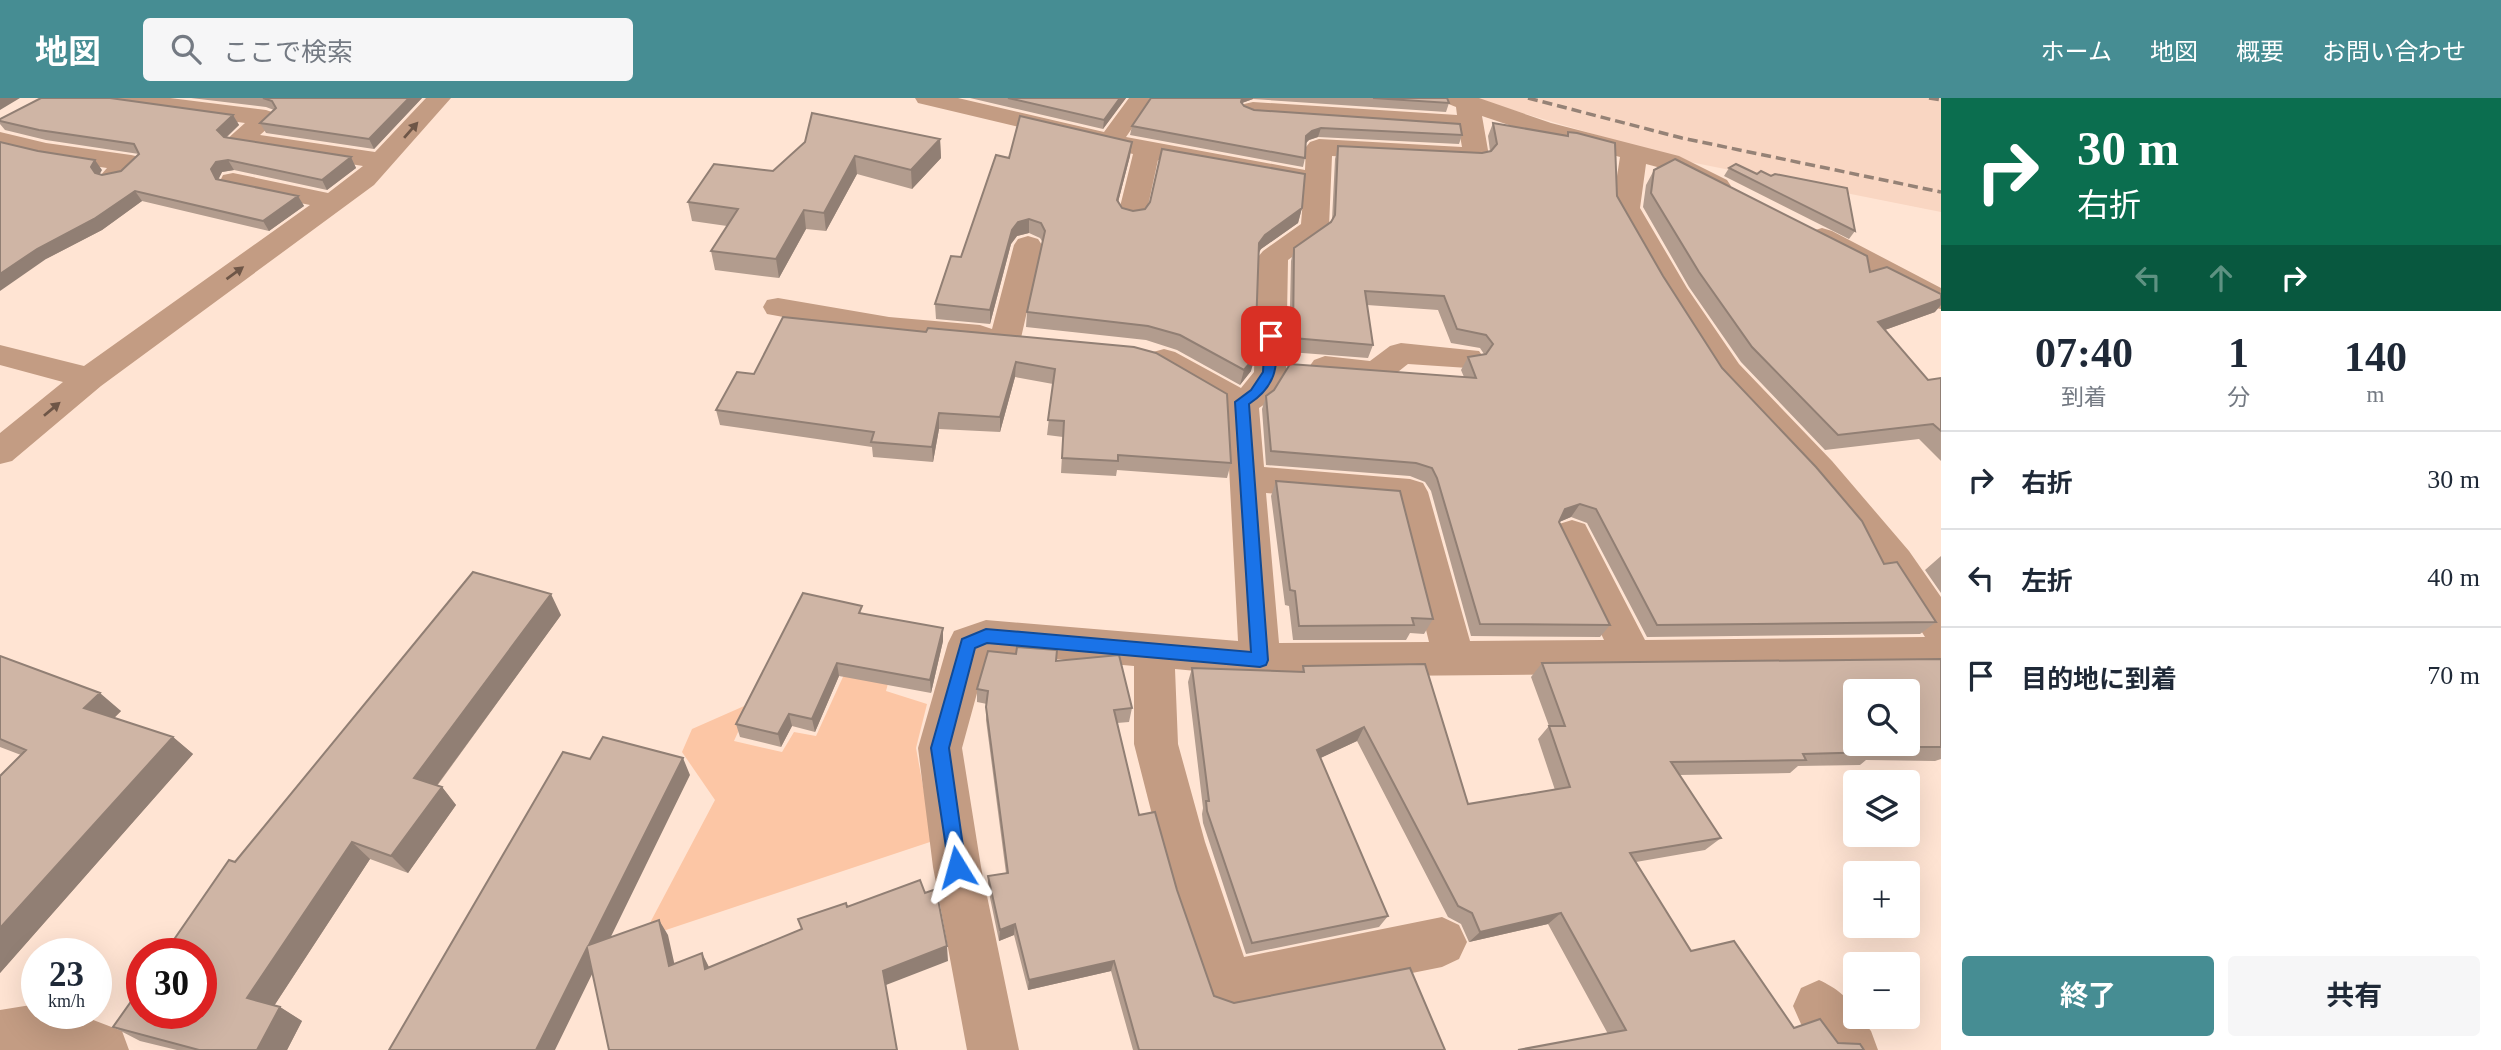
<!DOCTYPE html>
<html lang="ja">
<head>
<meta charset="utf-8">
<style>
  body { margin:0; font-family:"Times New Roman","Noto Sans JP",serif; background:#f6f6f7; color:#1f2937; height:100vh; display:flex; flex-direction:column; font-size:26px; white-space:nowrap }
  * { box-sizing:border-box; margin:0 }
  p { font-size:23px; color:#747a83 }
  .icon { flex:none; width:38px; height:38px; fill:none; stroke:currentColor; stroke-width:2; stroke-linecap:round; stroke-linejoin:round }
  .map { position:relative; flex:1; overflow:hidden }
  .panel { display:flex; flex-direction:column; background:#fff; width:560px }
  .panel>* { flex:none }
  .hud { background:#0b6e4f; color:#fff; overflow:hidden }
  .fabs { position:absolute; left:1843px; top:581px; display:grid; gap:14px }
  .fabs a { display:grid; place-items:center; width:77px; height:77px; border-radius:7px; background:#fff; box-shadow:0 7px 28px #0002; font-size:35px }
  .speed { position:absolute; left:21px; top:840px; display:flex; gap:14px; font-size:35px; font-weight:700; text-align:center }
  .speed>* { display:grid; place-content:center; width:91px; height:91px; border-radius:50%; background:#fff; box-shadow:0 7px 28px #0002; line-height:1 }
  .speed small { font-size:18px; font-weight:400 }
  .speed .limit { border:10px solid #d22; background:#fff; color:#111 }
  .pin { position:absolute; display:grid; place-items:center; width:60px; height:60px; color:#fff; margin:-30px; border-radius:14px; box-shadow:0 4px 10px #0006 }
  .me { position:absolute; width:77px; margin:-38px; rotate:352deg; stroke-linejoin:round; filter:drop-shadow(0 0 5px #0008) }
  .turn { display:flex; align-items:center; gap:24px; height:147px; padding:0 21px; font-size:32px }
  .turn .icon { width:91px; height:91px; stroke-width:2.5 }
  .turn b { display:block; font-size:49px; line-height:60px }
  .lanes { display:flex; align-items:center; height:66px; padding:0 21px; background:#0003; justify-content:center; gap:35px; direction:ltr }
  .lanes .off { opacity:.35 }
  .eta { display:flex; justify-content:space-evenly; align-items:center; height:119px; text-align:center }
  .eta b { font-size:42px; font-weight:700; line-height:49px }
  .button { display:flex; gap:14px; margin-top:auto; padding:14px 21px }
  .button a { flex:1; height:80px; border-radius:7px; background:#468d93; color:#fff; font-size:28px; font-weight:700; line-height:80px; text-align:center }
  .button a+a { background:#f6f6f7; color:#1f2937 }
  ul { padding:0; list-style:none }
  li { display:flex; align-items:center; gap:21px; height:98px; padding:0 21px; border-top:2px solid #e0e1e3 }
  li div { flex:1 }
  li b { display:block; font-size:26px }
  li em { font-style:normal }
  header { display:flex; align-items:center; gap:42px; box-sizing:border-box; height:98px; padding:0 35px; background:#468d93; color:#fff }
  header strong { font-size:33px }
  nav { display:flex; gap:38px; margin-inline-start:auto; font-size:24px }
  .search { width:490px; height:63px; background:#f6f6f7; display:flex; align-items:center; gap:18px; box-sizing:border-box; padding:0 24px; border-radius:7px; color:#747a83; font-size:26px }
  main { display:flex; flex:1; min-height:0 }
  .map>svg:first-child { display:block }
  .built { fill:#f9d6c2 }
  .green { fill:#fcc6a5 }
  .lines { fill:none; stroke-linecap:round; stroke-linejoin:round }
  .minor { fill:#c39c83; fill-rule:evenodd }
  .rail { stroke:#958276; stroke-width:3.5; stroke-dasharray:10 5; stroke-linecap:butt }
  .wall { fill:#b29c8e }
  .shaded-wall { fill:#917f74 }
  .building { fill:#cfb5a5; stroke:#917f74; stroke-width:2; fill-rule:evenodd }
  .oneway { fill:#6e5647 }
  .route { fill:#1a73e8; stroke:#114b97; stroke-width:2 }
</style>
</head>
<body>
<header>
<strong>地図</strong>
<div class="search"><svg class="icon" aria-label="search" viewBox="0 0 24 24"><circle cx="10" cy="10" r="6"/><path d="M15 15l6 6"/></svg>ここで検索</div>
<nav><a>ホーム</a><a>地図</a><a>概要</a><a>お問い合わせ</a></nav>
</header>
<main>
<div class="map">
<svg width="1941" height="952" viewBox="0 0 1941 952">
  <rect width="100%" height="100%" fill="#ffe4d3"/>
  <path class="built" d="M1472 0H1941V114L1685 63Z"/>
  <path class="green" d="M868 524 902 534 886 593 927 606 916 650 933 743 642 840 715 702 682 654 692 631 751 605 734 643 782 654 794 634 816 638Z"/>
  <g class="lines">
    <path class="minor" d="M101 0H170L266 12 275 15 279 20 260 37 375 54 426 0H451L374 87 101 288 12 363 0 366V335L63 284 0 267V247L84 268 310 107 223 89 220 83 223 77 233 75 328 95 363 68 230 47 226 42 245 25 113 7 104 5Z
      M915 0H958L1104 34 1129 0H1153L1126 39 1305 72 1306 49 1310 44 1319 41 1462 49 1459 32 1253 18 1244 16 1241 11 1244 6 1253 4 1457 17 1456 9 1446 5 1443 0H1479L1551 25 1679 58 1727 82 1731 88 1727 94 1717 96 1661 70 1646 66 1640 110 1687 190 1739 266 1832 363 1909 453 1941 499V573L1260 579 1175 571 1178 646 1205 744 1244 859 1442 819 1459 827 1467 844 1459 861 1442 869 1228 912 1210 905 1203 887 1159 744 1134 646V568L988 555 962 650 981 769 1019 952H967L933 769 918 650 948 545 954 533 986 522 1238 543 1226 310 1153 268 1148 261 1153 254 1164 251 1175 254 1241 290 1254 274 1258 159 1263 153 1301 126 1304 88 1158 62 1146 117 1142 123 1132 125 1122 123 1118 117 1133 56 918 5ZM1482 18 1533 35 1620 59 1612 110 1657 190 1715 282 1806 381 1883 473 1925 539 1645 542 1585 426 1572 422 1559 426 1553 436 1604 542 1470 543 1428 394 1423 385 1410 381 1264 369 1259 310 1268 304 1286 274 1288 162 1325 135 1329 129 1332 58 1476 66 1485 64 1489 58ZM1266 395 1395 406 1429 544 1279 545Z
      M0 34 46 45 131 57 140 59 144 65C135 79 120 88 104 84L100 78 107 70 46 61 0 50Z
      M1822 130 1832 133 1941 190V211L1930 209 1812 145 1808 139 1812 133Z
      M1028 138 1038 141 1042 147 1021 240 1016 247 1005 250 994 247 991 243 980 247 889 239 778 218 767 216 763 209 767 202 778 200 889 219 980 227 992 231 1014 147 1018 141Z
      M1401 245 1479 253 1484 260 1479 267 1468 270 1408 266C1401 271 1393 279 1385 282 1370 288 1330 281 1314 276L1309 269 1314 262 1325 258 1370 263 1390 248Z
      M1819 882C1834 889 1854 901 1855 919H1859L1871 933 1878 952H1820L1801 926 1793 908 1801 890Z
      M37 906V915H75L122 933 129 952H0V912Z"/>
    <path class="rail" d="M1528 0 1682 40 1941 94
      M1929 0 1941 2"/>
  </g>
  <path class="wall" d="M191 0H422L374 51 266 35 260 25 274 12 266 9Z
    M970 0H1126L1103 31Z
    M1151 0H1447L1449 5 1446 14 1253 1 1242 5 1244 8 1254 12 1462 37 1459 46 1318 39 1309 42 1306 45 1305 60 1303 69 1130 37 1132 28Z
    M233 17 239 27 226 40 351 59 356 70 327 92 234 72 222 74 218 82 298 98 304 108 269 133 142 103 102 132 46 161 102 72 99 76 102 77 121 73 139 56 46 42 5 32 0 26V21Z
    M1493 25 1567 38 1568 34 1617 98 1663 178 1722 270 1884 466 1936 524 1920 536 1647 539 1587 425 1571 419 1559 424 1610 527 1600 539 1471 538 1431 393 1425 384 1410 378 1266 367 1262 311 1266 298 1464 279 1461 272 1468 259 1484 256 1480 250 1451 245 1438 212 1367 207 1373 247 1368 260 1289 254 1291 163 1294 150 1332 122 1335 61 1338 48 1482 55 1490 53 1488 38Z
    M940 41 941 60 912 91 857 76 826 133 806 131 779 180 715 172 711 153 727 128 692 123 688 104 773 73Z
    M1132 44 1130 58 1118 104 1122 110 1133 113 1302 110 1298 125 1261 151 1259 155 1251 273 1240 287 1177 252 1146 242 1026 229 1027 214 1043 145 1040 140 1029 135 1017 138 1011 146 990 226 936 221 935 206 961 159 1009 60Z
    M1729 70 1855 133 1849 141 1724 78Z
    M1654 72 1870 174 1935 214 1885 232 1928 282 1941 280V363L1919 341 1825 352 1741 264 1689 189 1643 109 1646 87Z
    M926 234 1134 249 1231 365 1227 380 1117 372 1116 378 1061 375 1063 339 1047 337 1053 286 1015 279 1000 334 939 331 933 364 873 359 872 349 720 327 716 312 754 276Z
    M1276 383 1433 521 1424 536 1410 535 1406 542H1293L1289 508 1285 507 1271 398Z
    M1941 458V495L1925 472Z
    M863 516 943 543 931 595 839 578 815 634 792 628 781 649 740 639 736 626Z
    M561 517 437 688 442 689 456 707 408 775 370 761 274 908 280 909 302 923 287 952H177L140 943 113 929 235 764Z
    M0 558 121 613 114 620 173 639 193 656 0 875V678L21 657 0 649Z
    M1941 561V661L1935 663 1866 662 1860 667 1798 668 1790 675 1679 677 1721 740 1705 752 1636 764 1691 853 1794 930 1838 945 1608 936 1548 826 1469 844 1461 826 1448 819 1357 643 1320 660 1388 818 1379 829 1246 856 1203 725 1202 716 1203 710 1188 584 1192 570 1301 574 1303 568 1468 706 1555 692 1538 641 1549 628 1531 579 1542 565Z
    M1056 563 1132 610 1129 624 1117 625 1139 717 1177 792 1214 898 1234 905 1445 952H1133L1111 873 1028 892 1014 837 999 843 988 790V778L1006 775 986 622 987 606 977 604V591Z"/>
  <path class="shaded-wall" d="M0 0H20L0 12Z
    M409 0H422L374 51 369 41Z
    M1120 0H1126L1103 31 1104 22Z
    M1242 0H1253V1L1242 5 1239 12Z
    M233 17 239 27 223 42 217 32Z
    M1321 30 1318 39 1309 42 1304 47 1306 38 1312 33Z
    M940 41 941 60 912 91 911 72Z
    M1132 44 1130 58 1115 116 1117 102Z
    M855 58 857 76 826 133 824 115Z
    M351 59 356 70 327 92 322 82Z
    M95 62 102 72 98 79 91 69Z
    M228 62 234 72 222 74 218 82 216 81 211 71 216 64Z
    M135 93 142 103 102 132 46 161 0 193V176L37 151Z
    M298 98 304 108 269 133 263 123Z
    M1302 110 1298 125 1261 151 1255 159 1259 145 1265 137Z
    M804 112 806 131 779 180 776 161Z
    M1029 121V135L1017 138 1011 146 990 226V212L1012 132 1018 124Z
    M1941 201V207L1935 214 1865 239 1878 224Z
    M1255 259 1251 273 1240 287 1244 272Z
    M1016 264 1015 279 1000 334V319Z
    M939 315V331L933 364 932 349Z
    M1580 406 1571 419 1557 425 1565 411Z
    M551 496 561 517 429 698 414 680Z
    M943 530V543L931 595 930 582Z
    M837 565 839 578 815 634 812 621Z
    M100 595 121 613 106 628 84 610Z
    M789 616 792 628 781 649 778 636Z
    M1364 629 1357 643 1310 665 1317 652Z
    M173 639 193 656 0 875V830Z
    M683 660 690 677 600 861 589 847Z
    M442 689 456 707 408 775 391 758Z
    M352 744 370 761 270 914 247 900Z
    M1561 815 1548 826 1469 844 1480 834Z
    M659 822 668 837 678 882 669 868Z
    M1015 826 1014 837 999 843 1000 832Z
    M947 848 948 863 886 887 883 873Z
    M587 850 598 864 555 952H536Z
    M702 855 709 869 713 885 705 871Z
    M1114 863 1111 873 1028 892 1029 882Z
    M280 909 302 923 287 952H257Z"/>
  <path class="building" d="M41 0H110L233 17 217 32 224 39 351 59 322 82 228 62 216 64 211 71 216 81 298 98 263 123 135 93 94 121 37 151 0 176V44L38 53 95 62 91 69 95 75 102 77 121 73 139 56 134 46 39 32 0 23V21Z
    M263 0H409L369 41 260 25 276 10 272 3Z
    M1008 0H1120L1104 22Z
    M1151 0H1242L1241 4 1244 8 1254 12 1460 26 1462 37 1321 30 1312 33 1306 38 1305 60 1132 28Z
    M1373 0H1447L1449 5Z
    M812 15 940 41 911 72 855 58 824 115 804 112 776 161 711 153 738 111 688 104 714 66 773 73 805 44Z
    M1020 18 1132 44 1117 102 1122 110 1133 113 1145 111 1150 104 1162 51 1305 76 1302 110 1265 137 1259 145 1255 259 1244 272 1180 237 1148 228 1027 214 1045 133 1041 125 1029 121 1018 124 1012 132 990 212 935 206 951 158 961 159 996 57 1009 60Z
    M1493 25 1568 38V34L1577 35 1615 45 1617 98 1663 178 1722 270 1816 369 1862 423 1884 466 1897 464 1936 524 1657 527 1596 411 1580 406 1565 411 1559 424 1610 527 1480 526 1437 380 1432 370 1416 365 1271 353 1266 298 1274 292 1290 266 1476 280 1468 259 1486 256 1493 246 1486 237 1457 231 1444 198 1365 193 1373 247 1293 240 1294 150 1331 124 1335 117 1338 48 1482 55 1491 53 1497 46Z
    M1675 61 1867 158 1870 174 1887 169 1941 196V201L1878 224 1928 282 1941 280V333L1933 326 1838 337 1752 249 1699 174 1651 95 1654 72Z
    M1736 66 1757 76 1761 73 1771 78 1775 76 1847 90 1855 133 1729 70Z
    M783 219 926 234 928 230 1134 249 1156 255 1227 296 1231 365 1118 357V363L1062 360 1064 323 1048 322 1055 271 1016 264 1000 319 939 315 932 349 871 344 874 334 716 312 737 274 754 276Z
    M1276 383 1400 393 1433 521 1412 520 1414 527 1299 528 1295 493 1290 492Z
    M473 474 551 496 414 680 442 689 391 758 352 744 247 900 280 909 257 952H199L113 929 142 888V915H201V856H164L229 762 235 764Z
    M803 495 862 508 859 515 943 530 930 582 837 565 812 621 789 616 778 636 736 626Z
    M1017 549 1057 552 1056 563 1119 557 1132 610 1114 612 1139 717 1155 714 1177 792 1214 898 1234 905 1410 870 1445 952H1139L1114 863 1029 882 1015 826 1000 832 988 778 1008 775 986 609 988 593 977 591 988 553 1016 556Z
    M0 558 100 595 84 610 173 639 0 830V678L26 652 0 641Z
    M1941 561V649H1874L1877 654 1803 656 1806 662 1671 664 1721 740 1630 755 1691 853 1734 843 1794 930 1820 921 1838 945 1860 946 1864 952H1518L1626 932 1561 815 1480 834 1472 815 1458 808 1364 629 1317 652 1388 818 1252 845 1207 713 1206 703H1209L1192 570 1304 574 1303 568 1425 566 1468 706 1570 689 1549 628H1565L1542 565ZM1855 593H1908V646H1855Z
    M603 639 683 660 589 847 659 822 669 868 702 855 705 871 802 831 798 821 846 805 847 809 920 782 925 795 936 791 947 848 883 873 897 952H609L587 850 536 952H389L563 654 590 661Z"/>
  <defs><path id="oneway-solid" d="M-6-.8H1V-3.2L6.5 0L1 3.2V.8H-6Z" transform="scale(1.75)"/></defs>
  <g class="oneway">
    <use href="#oneway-solid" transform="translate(411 32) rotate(-49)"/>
    <use href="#oneway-solid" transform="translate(235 175) rotate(-36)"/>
    <use href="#oneway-solid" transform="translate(52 311) rotate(-40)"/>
  </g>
  <path class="route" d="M1271 234 1278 238C1277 268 1277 288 1249 306L1268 562 1266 567 1260 569 987 545 975 550 949 650 966 769 963 776 957 779 950 776 931 650 962 541 986 531 1251 554 1235 304 1251 292 1263 274 1265 238Z"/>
</svg>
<div class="fabs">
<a><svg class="icon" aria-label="search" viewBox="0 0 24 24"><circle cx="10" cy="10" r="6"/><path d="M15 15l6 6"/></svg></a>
<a><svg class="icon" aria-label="layers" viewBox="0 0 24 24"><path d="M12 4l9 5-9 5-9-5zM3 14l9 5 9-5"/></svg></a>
<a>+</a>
<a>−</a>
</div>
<div class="speed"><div>23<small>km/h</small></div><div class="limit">30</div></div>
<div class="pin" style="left:1271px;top:238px;background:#d93025"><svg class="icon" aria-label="arrive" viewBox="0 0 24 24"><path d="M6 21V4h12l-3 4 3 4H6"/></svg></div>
<svg class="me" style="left:957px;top:769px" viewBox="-20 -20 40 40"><path d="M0-17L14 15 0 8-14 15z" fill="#1a73e8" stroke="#fff" stroke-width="4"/></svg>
</div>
<section class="panel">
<div class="hud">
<div class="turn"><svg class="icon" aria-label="right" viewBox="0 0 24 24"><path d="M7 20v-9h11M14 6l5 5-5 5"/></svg><div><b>30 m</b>右折</div></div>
<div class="lanes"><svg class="icon off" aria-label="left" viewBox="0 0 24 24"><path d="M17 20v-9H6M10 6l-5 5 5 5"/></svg><svg class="icon off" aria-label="ahead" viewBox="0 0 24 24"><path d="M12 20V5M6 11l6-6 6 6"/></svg><svg class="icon" aria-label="right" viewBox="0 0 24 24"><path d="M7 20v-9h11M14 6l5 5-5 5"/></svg></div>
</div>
<div class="eta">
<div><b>07:40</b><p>到着</p></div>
<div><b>1</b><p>分</p></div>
<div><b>140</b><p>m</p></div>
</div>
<ul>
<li><svg class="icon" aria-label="right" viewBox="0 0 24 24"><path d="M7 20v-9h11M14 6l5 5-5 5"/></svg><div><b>右折</b></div><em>30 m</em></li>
<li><svg class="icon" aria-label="left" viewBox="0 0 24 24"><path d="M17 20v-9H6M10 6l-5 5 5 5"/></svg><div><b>左折</b></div><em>40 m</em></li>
<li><svg class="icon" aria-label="arrive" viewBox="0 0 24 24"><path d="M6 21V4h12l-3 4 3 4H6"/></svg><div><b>目的地に到着</b></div><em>70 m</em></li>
</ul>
<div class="button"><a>終了</a><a>共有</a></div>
</section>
</main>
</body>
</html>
